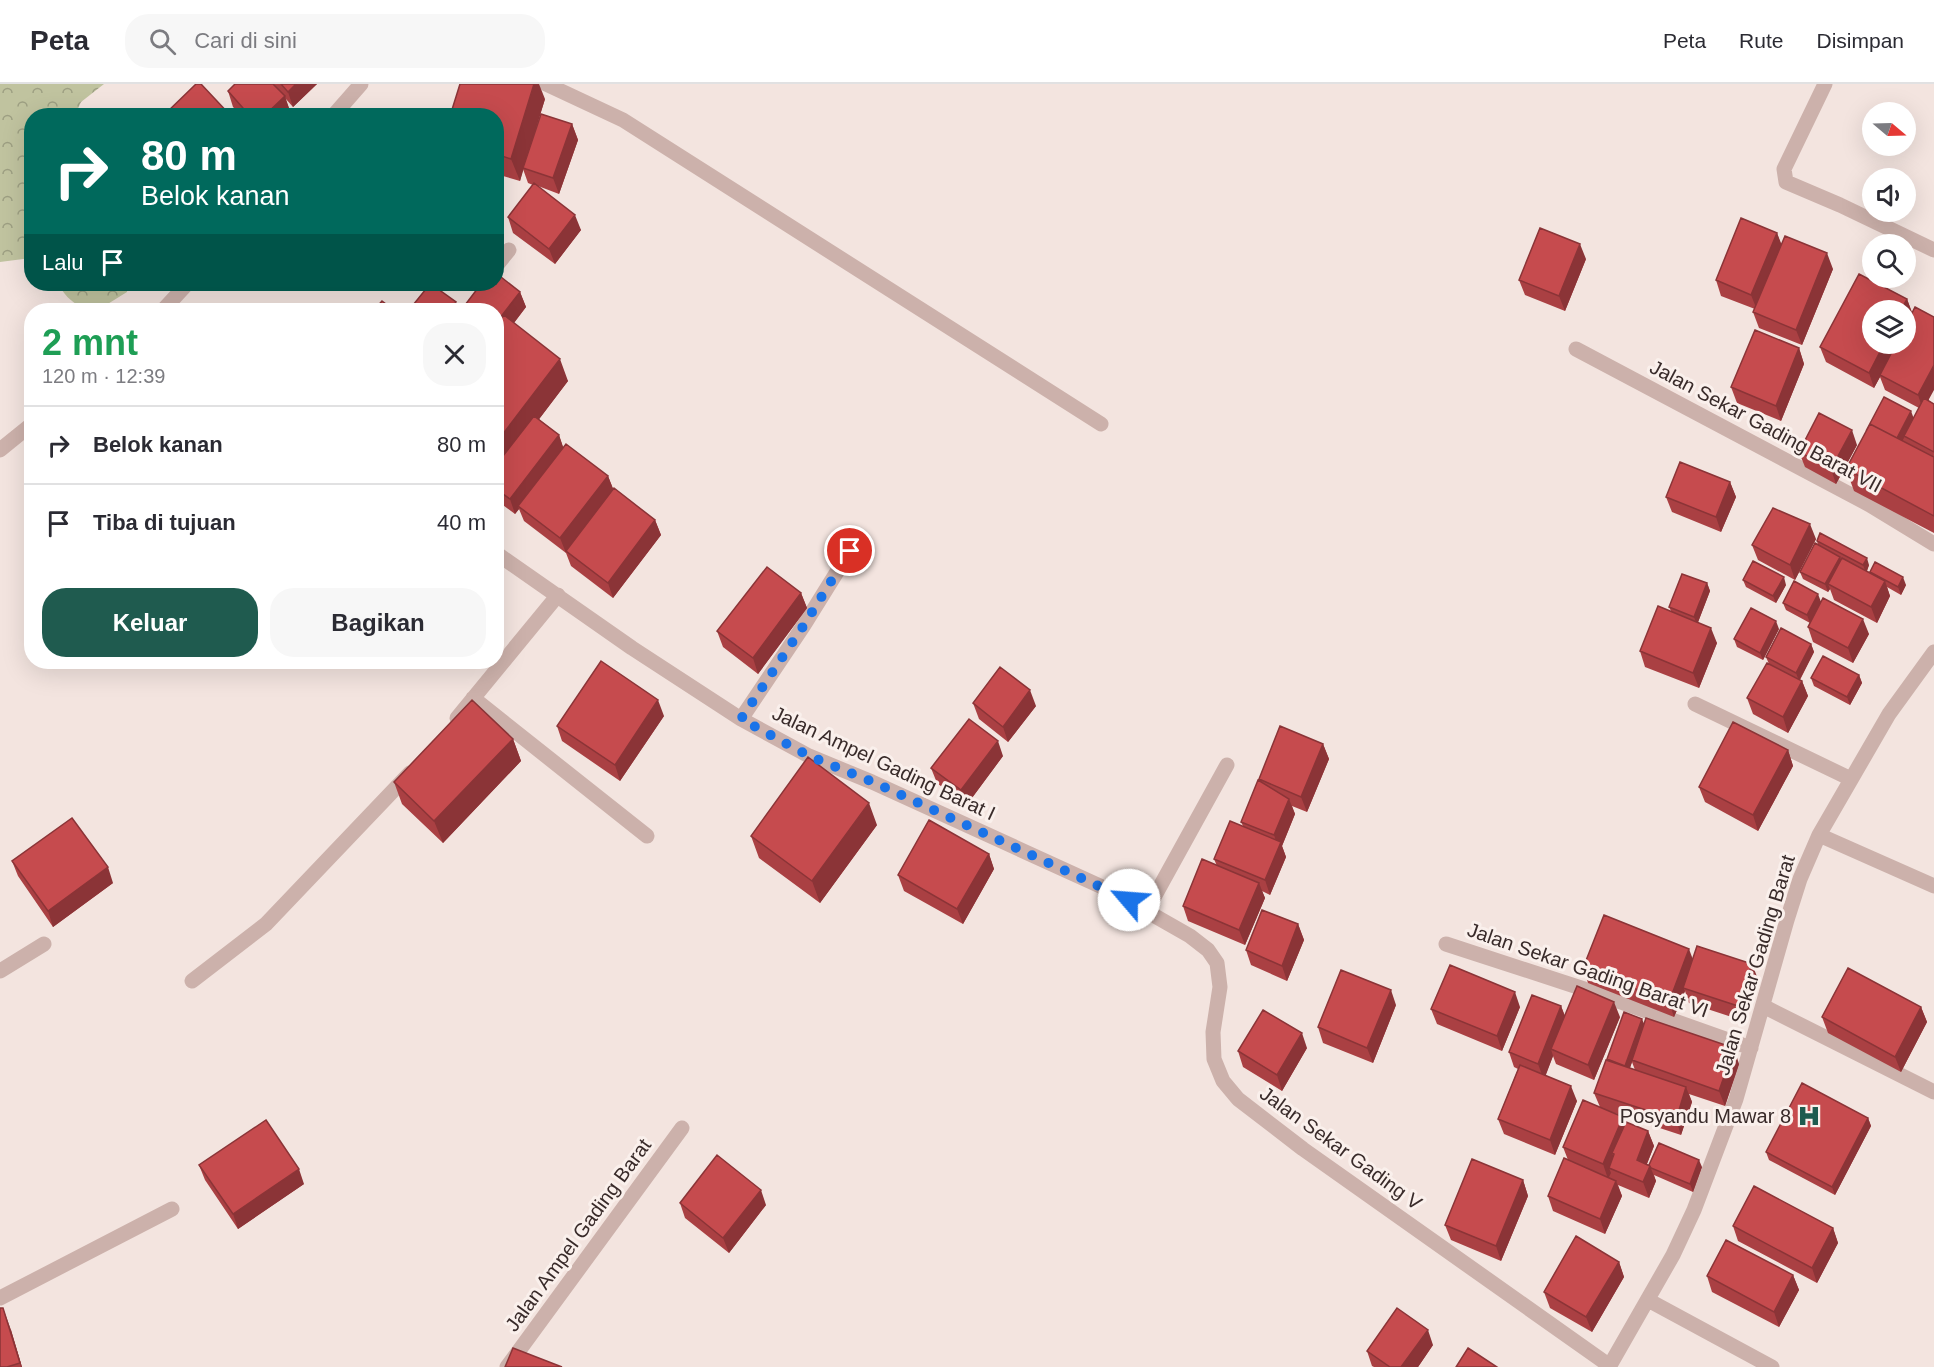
<!DOCTYPE html>
<html lang="id">
<head>
<meta charset="utf-8">
<style>
  body { margin:0; font-family:Arial,sans-serif; background:#f7f7f7; color:#2b2b33; height:100vh; display:flex; flex-direction:column; font-size:22px; white-space:nowrap }
  * { box-sizing:border-box; margin:0 }
  p { font-size:20px; color:#7c7c81 }
  .icon { flex:none; width:33px; height:33px; fill:none; stroke:currentColor; stroke-width:2; stroke-linecap:round; stroke-linejoin:round }
  .map { position:relative; flex:1; overflow:hidden }
  .panel { position:absolute; left:24px; top:219px; width:480px; height:366px; display:flex; flex-direction:column; background:#fff; border-radius:24px; box-shadow:0 6px 24px #0002 }
  .panel>* { flex:none }
  .banner { position:absolute; left:24px; top:24px; width:480px; height:183px; border-radius:24px; box-shadow:0 6px 24px #0002; background:#00695c; color:#fff; overflow:hidden }
  .needle { width:39px; rotate:109deg }
  .controls { position:absolute; left:1862px; top:18px; display:grid; gap:12px }
  .controls a { display:grid; place-items:center; width:54px; height:54px; border-radius:50%; background:#fff; box-shadow:0 6px 24px #0002; font-size:30px }
  .pin { position:absolute; display:grid; place-items:center; width:51px; height:51px; color:#fff; margin:-26px; border:3px solid #fff; border-radius:50%; box-shadow:0 2px 6px #0007 }
  .me { position:absolute; width:66px; margin:-33px; rotate:297deg; stroke-linejoin:round; filter:drop-shadow(0 0 4px #0008) }
  .turn { display:flex; align-items:center; gap:21px; height:126px; padding:0 18px; font-size:27px }
  .turn .icon { width:78px; height:78px; stroke-width:2.5 }
  .turn b { display:block; font-size:42px; line-height:51px }
  .then { display:flex; align-items:center; height:57px; padding:0 18px; background:#0003; gap:12px; font-size:22px }
  .round { display:grid; place-items:center; flex:none; width:63px; height:63px; border-radius:24px; background:#f7f7f7 }
  .headline { display:flex; align-items:center; justify-content:space-between; height:102px; padding:0 18px }
  h1 { font-size:36px; font-weight:700; line-height:45px; color:#1e9e55 }
  .primary-button { display:flex; gap:12px; margin-top:auto; padding:12px 18px }
  .primary-button a { flex:1; height:69px; border-radius:24px; background:#1f5b4f; color:#fff; font-size:24px; font-weight:700; line-height:69px; text-align:center }
  .primary-button a+a { background:#f7f7f7; color:#2b2b33 }
  ul { padding:0; list-style:none }
  li { display:flex; align-items:center; gap:18px; height:78px; padding:0 18px; border-top:2px solid #e1e1e2 }
  li div { flex:1 }
  li b { display:block; font-size:22px }
  li em { font-style:normal }
  header { display:flex; align-items:center; gap:36px; box-sizing:border-box; height:84px; padding:0 30px; background:#fff; border-bottom:2px solid #e1e1e2 }
  header strong { font-size:28px }
  nav { display:flex; gap:33px; margin-inline-start:auto; font-size:21px }
  .search { width:420px; height:54px; background:#f7f7f7; display:flex; align-items:center; gap:15px; box-sizing:border-box; padding:0 21px; border-radius:24px; color:#7c7c81; font-size:22px }
  .map>svg:first-child { display:block }
  .forest { fill:url(#forest-crowns) }
  .lines { fill:none; stroke-linecap:round; stroke-linejoin:round }
  .street { stroke:#ccb1ab; stroke-width:15 }
  .wall { fill:#aa4043; fill-rule:evenodd }
  .shaded-wall { fill:#8b3437 }
  .building { fill:#c64b4e; stroke:#8b3437; stroke-width:1.5 }
  .route { stroke:#1a73e8; stroke-width:10; stroke-dasharray:0 18 }
  .labels { text-anchor:middle; dominant-baseline:central; stroke-width:6; stroke-linejoin:round; paint-order:stroke }
  .street-label { font-size:20px; fill:#392b2a; stroke:#faf0ec }
  .poi-label { font-size:20px; fill:#392b2a; stroke:#faf0ec; text-anchor:end }
</style>
</head>
<body>
<header>
<strong>Peta</strong>
<div class="search"><svg class="icon" aria-label="search" viewBox="0 0 24 24"><circle cx="10" cy="10" r="6"/><path d="M15 15l6 6"/></svg>Cari di sini</div>
<nav><a>Peta</a><a>Rute</a><a>Disimpan</a></nav>
</header>
<div class="map">
<svg width="1934" height="1283" viewBox="0 0 1934 1283">
  <defs>
    <pattern id="forest-crowns" width="20" height="18" patternUnits="userSpaceOnUse" patternTransform="scale(1.5)"><rect width="20" height="18" fill="#c0c39f"/><path d="M2 6a3 3 0 1 1 6 0M12 15a3 3 0 1 1 6 0" fill="none" stroke="#9d9f82"/></pattern>
  </defs>
  <rect width="100%" height="100%" fill="#f3e4df"/>
  <path class="forest" d="M0 0H104L81 18 75 31 32 32 31 174 0 178Z
    M58 200H128L127 208 98 226C77 223 69 218 58 200Z"/>
  <g class="lines">
    <path class="street" d="M546 0 623 36 1101 340
      M1825 0 1784 85 1786 98 1840 121 1934 166
      M333 32 361 0
      M496 182 509 166
      M163 226 187 200
      M1576 265 1870 421 1934 460
      M0 366 32 340
      M496 469 632 564 741 635 809 672 872 698 1111 807 1190 852 1208 866 1217 879 1220 903 1213 948 1214 975 1223 997 1238 1015 1303 1065 1610 1282
      M473 614 647 752
      M1695 620 1851 695
      M457 634 558 511
      M741 635 804 541 850 467
      M1819 751 1934 802
      M1147 826 1227 681
      M1446 860 1584 905 1751 964
      M0 887 44 860
      M192 897 266 840 410 689
      M1763 922 1934 1008
      M0 1214 172 1125
      M1648 1216 1772 1283
      M507 1283 682 1044
      M1609 1283 1673 1171 1694 1126 1736 1015 1787 836 1800 795 1819 751 1889 630 1934 568"/>
  </g>
  <path class="wall" d="M235 0H317L293 23 285 14 290 27 286 32H242L233 23 228 7Z
    M545 15 532 56 572 40 578 56 559 110 538 102 581 146 555 180 513 149 508 133 533 101 528 99 523 85 520 97 496 90V32Z
    M1777 149 1781 161 1833 185 1802 261 1759 244 1753 228 1755 225 1721 212 1716 196Z
    M1586 175 1565 227 1525 211 1519 196Z
    M520 208 526 223 514 239 568 297 539 335 559 351 563 363 608 392 613 405 655 436 661 451 613 514 571 482 566 469 524 437 519 425 515 430 496 416V226H462V225Z
    M1907 215 1912 229 1929 317 1934 320V449L1854 407 1846 385 1914 335 1919 324 1885 306 1880 293 1874 304 1826 278 1820 263Z
    M1799 264 1804 280 1781 337 1737 319 1731 303Z
    M1857 361 1836 400 1805 383 1799 368Z
    M1730 398 1736 413 1721 448 1672 428 1666 413Z
    M1816 455 1795 496 1758 476 1752 461Z
    M1817 457 1869 481 1867 487 1871 489 1870 488 1906 501 1901 511 1887 503 1890 512 1877 539 1834 516 1830 505 1828 508 1803 495 1800 488 1818 461Z
    M1743 496 1786 501 1776 519 1746 503Z
    M1707 499 1710 507 1698 538 1717 559 1699 604 1645 583 1640 567 1671 527 1669 523Z
    M801 509 807 524 758 590 723 563 717 547Z
    M1821 517 1869 550 1853 579 1813 558 1808 543 1810 539 1786 526 1783 519Z
    M1779 545 1763 576 1737 563 1734 555Z
    M1811 560 1814 568 1800 596 1802 597 1808 612 1788 649 1753 630 1747 614 1769 580 1766 573Z
    M1859 591 1862 599 1850 621 1814 602 1811 594Z
    M973 619 1036 622 1008 658 979 635Z
    M664 632 620 697 562 657 557 642Z
    M513 655 521 677 443 759 402 720 394 698Z
    M1323 660 1329 675 1307 728 1292 722 1295 730 1282 762 1286 773 1270 811 1262 807 1265 814 1245 861 1188 837 1183 822 1217 782 1214 775 1243 742 1241 738 1259 697V695Z
    M1788 666 1793 682 1758 747 1705 718 1699 703Z
    M1003 672 966 722 937 699 931 684Z
    M877 741 820 819 759 774 751 752Z
    M989 770 994 785 963 840 904 807 898 791Z
    M12 777 113 799 53 843 18 792Z
    M1298 840 1304 856 1287 897 1251 881 1246 866Z
    M1693 875 1758 895 1744 937 1689 919 1685 907 1674 933 1588 899 1583 884Z
    M1396 921 1373 979 1323 959 1318 943Z
    M1561 922 1565 932 1620 933 1594 996 1556 980 1553 972 1545 992 1577 1017 1555 1071 1504 1050 1498 1035 1518 985 1514 983 1509 968Z
    M1520 923 1502 967 1437 940 1431 925Z
    M1921 923 1927 938 1901 988 1828 949 1822 933Z
    M1644 939 1739 980 1725 1022 1689 1010 1692 1018 1681 1051 1611 1028 1625 1040 1648 1047 1654 1062 1647 1080 1649 1081 1702 1083 1693 1108 1654 1091 1656 1097 1649 1114 1618 1101 1622 1112 1605 1150 1553 1127 1548 1112 1568 1076 1563 1063 1600 1023 1594 1009 1607 976V975ZM1632 978 1635 986 1630 984Z
    M1307 964 1282 1007 1243 983 1238 967Z
    M1868 1034 1871 1042 1835 1111 1769 1076 1766 1068Z
    M199 1081 304 1100 238 1145 205 1096Z
    M1523 1096 1528 1112 1501 1177 1451 1156 1445 1141Z
    M680 1119 766 1121 729 1169 685 1134Z
    M1733 1142 1833 1144 1838 1159 1817 1199 1738 1157Z
    M1619 1178 1624 1193 1592 1248 1550 1224 1544 1208Z
    M1793 1191 1799 1206 1779 1243 1712 1208 1707 1192Z
    M11 1246 22 1283H0Z
    M1433 1261 1418 1283H1374L1372 1282 1367 1267Z"/>
  <path class="shaded-wall" d="M296 0H317L293 23 288 8Z
    M534 0H539L545 15 520 97 511 75Z
    M285 12 290 27 286 32H264Z
    M572 40 578 56 559 110 553 94Z
    M575 131 581 146 555 180 549 165Z
    M1777 149 1783 164 1757 226 1751 211Z
    M1580 160 1586 175 1565 227 1559 212Z
    M1827 169 1833 185 1802 261 1796 246Z
    M520 208 526 223 496 262V239Z
    M1907 215 1913 231 1905 245V226H1901Z
    M456 218 458 226H449Z
    M1884 260H1898L1874 304 1869 289Z
    M1799 264 1804 280 1781 337 1776 322Z
    M560 275 568 297 496 392V359Z
    M1934 281V306L1923 326 1918 311Z
    M1911 327 1914 335 1896 369 1893 361Z
    M1852 346 1857 361 1836 400 1831 385Z
    M559 351 564 366 518 422 519 425 515 430 510 415Z
    M608 392 614 407 566 467V469L560 454Z
    M1730 398 1736 413 1721 448 1716 433Z
    M655 436 661 451 613 514 608 499Z
    M1810 440 1816 455 1795 496 1790 481Z
    M1840 473 1843 481 1828 500 1830 505 1828 508 1825 500Z
    M1867 474 1869 481 1866 489 1863 481Z
    M1784 493 1786 501 1776 519 1773 512Z
    M1903 493 1906 501 1901 511 1898 503Z
    M1885 497 1890 512 1877 539 1871 523Z
    M1707 499 1710 507 1697 541 1694 533Z
    M801 509 807 524 758 590 753 574Z
    M1818 510 1821 518 1810 539 1807 531Z
    M1863 535 1869 550 1853 579 1848 564Z
    M1776 537 1779 545 1763 576 1760 569Z
    M1711 544 1717 559 1699 604 1693 589Z
    M1811 560 1814 568 1799 597 1796 589Z
    M1859 591 1862 599 1850 621 1847 613Z
    M1802 597 1808 612 1788 649 1783 633Z
    M1030 606 1036 622 1008 658 1003 643Z
    M658 616 664 632 620 697 615 681Z
    M513 655 521 677 443 759 434 737Z
    M998 657 1003 672 966 722 961 706Z
    M1323 660 1329 675 1307 728 1301 713Z
    M1788 666 1793 682 1758 747 1753 731Z
    M1289 715 1295 730 1282 762 1286 773 1270 811 1265 796 1278 763 1274 751Z
    M869 719 877 741 820 819 812 797Z
    M989 770 994 785 963 840 957 825Z
    M108 783 113 799 53 843 48 827Z
    M1259 799 1265 814 1245 861 1239 846Z
    M1298 840 1304 856 1287 897 1282 882Z
    M1689 865 1695 881 1683 904 1685 907 1674 933 1669 918Z
    M1752 880 1758 895 1744 937 1738 922Z
    M1391 906 1396 921 1373 979 1367 964Z
    M1515 908 1520 923 1502 967 1497 952Z
    M1614 918 1620 933 1594 996 1588 981Z
    M1561 922 1567 938 1551 965 1553 972 1544 996 1538 980Z
    M1921 923 1927 938 1901 988 1895 973Z
    M1642 935 1645 942 1632 976V978L1628 989 1625 982Z
    M1302 949 1307 964 1282 1007 1277 991Z
    M1734 964 1739 980 1725 1022 1719 1007Z
    M1571 1002 1577 1017 1555 1071 1550 1056Z
    M1686 1003 1692 1018 1681 1051 1676 1036Z
    M1623 1033 1628 1048 1614 1070 1612 1069 1616 1078 1609 1084 1611 1089 1608 1095 1603 1080Z
    M1868 1034 1871 1042 1835 1111 1832 1103Z
    M1648 1047 1654 1062 1642 1092 1637 1076Z
    M1699 1076 1702 1083 1693 1108 1690 1100Z
    M1650 1082 1656 1097 1649 1114 1643 1098Z
    M299 1085 304 1100 238 1145 233 1130Z
    M1523 1096 1528 1112 1501 1177 1496 1162Z
    M1616 1097 1622 1112 1605 1150 1600 1135Z
    M761 1106 766 1121 729 1169 723 1154Z
    M1833 1144 1838 1159 1817 1199 1812 1184Z
    M1619 1178 1624 1193 1592 1248 1586 1233Z
    M1793 1191 1799 1206 1779 1243 1774 1228Z
    M3 1224 11 1246 22 1283H21L20 1279Z
    M1428 1246 1433 1261 1418 1283H1401Z"/>
  <path class="building" d="M196 0H201L231 32H163Z
    M235 0H273L285 12 264 32H250L228 7Z
    M281 0H296L288 8Z
    M460 0H534L511 75 496 70V32H450Z
    M541 30 572 40 553 94 523 84Z
    M534 99 575 131 549 165 508 133Z
    M1741 134 1777 149 1751 211 1716 196Z
    M1540 144 1580 160 1559 212 1519 196Z
    M1785 152 1827 169 1796 246 1753 228Z
    M496 189 520 208 496 239V226H463L462 225 481 200H496Z
    M1859 190 1907 215 1901 226H1872V260H1884L1869 289 1820 263Z
    M430 200H431L456 218 449 226H409Z
    M382 217 394 226H374Z
    M1915 223 1934 233V281L1918 311 1880 291 1896 260H1905V243Z
    M504 231 560 275 496 359V241Z
    M1755 246 1799 264 1776 322 1731 303Z
    M1884 313 1911 327 1897 354 1870 340 1866 347Z
    M1924 314 1934 320V368L1904 352Z
    M1819 329 1852 346 1831 385 1799 368Z
    M534 332 559 351 510 415 496 405V381Z
    M1870 340 1934 373V432L1846 385Z
    M566 360 608 392 560 454 518 422Z
    M1680 378 1730 398 1716 433 1666 413Z
    M614 404 655 436 608 499 566 467Z
    M1773 424 1810 440 1790 481 1752 461Z
    M1820 449 1867 474 1863 481 1817 457Z
    M1815 459 1840 473 1825 500 1800 488Z
    M1842 474 1885 497 1871 523 1828 500Z
    M1753 477 1784 493 1773 512 1743 496Z
    M1875 478 1903 493 1898 503 1870 488Z
    M767 483 801 509 753 574 717 547Z
    M1682 490 1707 499 1694 533 1669 523Z
    M1794 497 1818 510 1807 531 1783 519Z
    M1823 514 1863 535 1848 564 1808 543Z
    M1658 522 1711 544 1693 589 1640 567Z
    M1751 524 1776 537 1760 569 1734 555Z
    M1781 544 1811 560 1796 589 1766 573Z
    M1823 572 1859 591 1847 613 1811 594Z
    M601 577 658 616 615 681 557 642Z
    M1767 579 1802 597 1783 633 1747 614Z
    M1000 583 1030 606 1003 643 973 619Z
    M472 616 513 655 434 737 394 698Z
    M969 635 998 657 961 706 931 684Z
    M1733 638 1788 666 1753 731 1699 703Z
    M1280 642 1323 660 1301 713 1259 695Z
    M808 673 869 719 812 797 751 752Z
    M1258 696 1289 715 1274 751 1241 738Z
    M72 734 108 783 48 827 12 777Z
    M929 736 989 770 957 825 898 791Z
    M1230 737 1281 758 1265 796 1214 775Z
    M1202 775 1259 799 1239 846 1183 822Z
    M1262 826 1298 840 1282 882 1246 866Z
    M1604 831 1689 865 1669 918 1583 884Z
    M1697 862 1752 880 1738 922 1683 904Z
    M1450 881 1515 908 1497 952 1431 925Z
    M1848 884 1921 923 1895 973 1822 933Z
    M1341 886 1391 906 1367 964 1318 943Z
    M1577 902 1614 918 1588 981 1551 965Z
    M1532 911 1561 922 1538 980 1509 968Z
    M1263 926 1302 949 1277 991 1238 967Z
    M1624 928 1642 935 1625 982 1607 975Z
    M1646 934 1734 964 1719 1007 1632 976Z
    M1606 976 1686 1003 1676 1036 1594 1009Z
    M1520 981 1571 1002 1550 1056 1498 1035Z
    M1802 999 1868 1034 1832 1103 1766 1068Z
    M1583 1016 1623 1033 1603 1080 1563 1063Z
    M266 1036 299 1085 233 1130 199 1081Z
    M1626 1038 1648 1047 1637 1076 1650 1082 1643 1098 1609 1084 1614 1070 1612 1069Z
    M1659 1059 1699 1076 1690 1100 1651 1084 1649 1081Z
    M717 1071 761 1106 723 1154 680 1119Z
    M1564 1074 1616 1097 1600 1135 1548 1112Z
    M1472 1075 1523 1096 1496 1162 1445 1141Z
    M1754 1102 1833 1144 1812 1184 1733 1142Z
    M1576 1152 1619 1178 1586 1233 1544 1208Z
    M1726 1156 1793 1191 1774 1228 1707 1192Z
    M0 1224H3L20 1279 7 1283H0Z
    M1397 1224 1428 1246 1401 1283H1390L1367 1267Z
    M513 1264 562 1283H505Z
    M1468 1264 1497 1283H1456Z"/>
  <g class="lines">
    <path class="route" d="M850 467 804 541 741 635 809 672 873 698 1129 816"/>
  </g>
  <defs>
    <g id="hospital-bare" transform="scale(1.8)"><path d="M-5-5h3v3.5h4V-5h3V5h-3V1.5h-4V5h-3Z" fill="#1f5b4f" stroke="#faf0ec" stroke-width="2.5" paint-order="stroke"/></g>
  </defs>
  <g fill-rule="evenodd">
    <use href="#hospital-bare" x="1809" y="1032"/>
  </g>
  <g class="labels">
    <g class="street-label">
      <text transform="translate(1766 342) rotate(28)">Jalan Sekar Gading Barat VII</text>
      <text transform="translate(884 679) rotate(25)">Jalan Ampel Gading Barat I</text>
      <text transform="translate(1755 881) rotate(-73)">Jalan Sekar Gading Barat</text>
      <text transform="translate(1588 886) rotate(19)">Jalan Sekar Gading Barat VI</text>
      <text transform="translate(1341 1064) rotate(36)">Jalan Sekar Gading V</text>
      <text transform="translate(578 1151) rotate(-54)">Jalan Ampel Gading Barat</text>
    </g>
    <g class="poi-label">
      <text x="1791" y="1032">Posyandu Mawar 8</text>
    </g>
  </g>
</svg>
<div class="controls">
<a><svg class="needle" viewBox="-14 -14 28 28"><path d="M0-13l5 13h-10z" fill="#e53935"/><path d="M0 13l5-13h-10z" fill="#7c7c81"/></svg></a>
<a><svg class="icon" aria-label="sound" viewBox="0 0 24 24"><path d="M4 9h4l5-4v14l-5-4H4zM17 9q2 3 0 6"/></svg></a>
<a><svg class="icon" aria-label="search" viewBox="0 0 24 24"><circle cx="10" cy="10" r="6"/><path d="M15 15l6 6"/></svg></a>
<a><svg class="icon" aria-label="layers" viewBox="0 0 24 24"><path d="M12 4l9 5-9 5-9-5zM3 14l9 5 9-5"/></svg></a>
</div>
<div class="pin" style="left:850px;top:467px;background:#d93025"><svg class="icon" aria-label="arrive" viewBox="0 0 24 24"><path d="M6 21V4h12l-3 4 3 4H6"/></svg></div>
<svg class="me" style="left:1129px;top:816px" viewBox="-20 -20 40 40"><circle r="19" fill="#fff"/><path d="M0-13L10 11 0 6-10 11z" fill="#1a73e8"/></svg>
<div class="banner">
<div class="turn"><svg class="icon" aria-label="right" viewBox="0 0 24 24"><path d="M7 20v-9h11M14 6l5 5-5 5"/></svg><div><b>80 m</b>Belok kanan</div></div>
<div class="then">Lalu<svg class="icon" aria-label="arrive" viewBox="0 0 24 24"><path d="M6 21V4h12l-3 4 3 4H6"/></svg></div>
</div>
<section class="panel">
<div class="headline"><div><h1>2 mnt</h1><p>120 m · 12:39</p></div><a class="round"><svg class="icon" aria-label="close" viewBox="0 0 24 24"><path d="M6 6l12 12M18 6L6 18"/></svg></a></div>
<ul>
<li><svg class="icon" aria-label="right" viewBox="0 0 24 24"><path d="M7 20v-9h11M14 6l5 5-5 5"/></svg><div><b>Belok kanan</b></div><em>80 m</em></li>
<li><svg class="icon" aria-label="arrive" viewBox="0 0 24 24"><path d="M6 21V4h12l-3 4 3 4H6"/></svg><div><b>Tiba di tujuan</b></div><em>40 m</em></li>
</ul>
<div class="primary-button"><a>Keluar</a><a>Bagikan</a></div>
</section>
</div>
</body>
</html>
